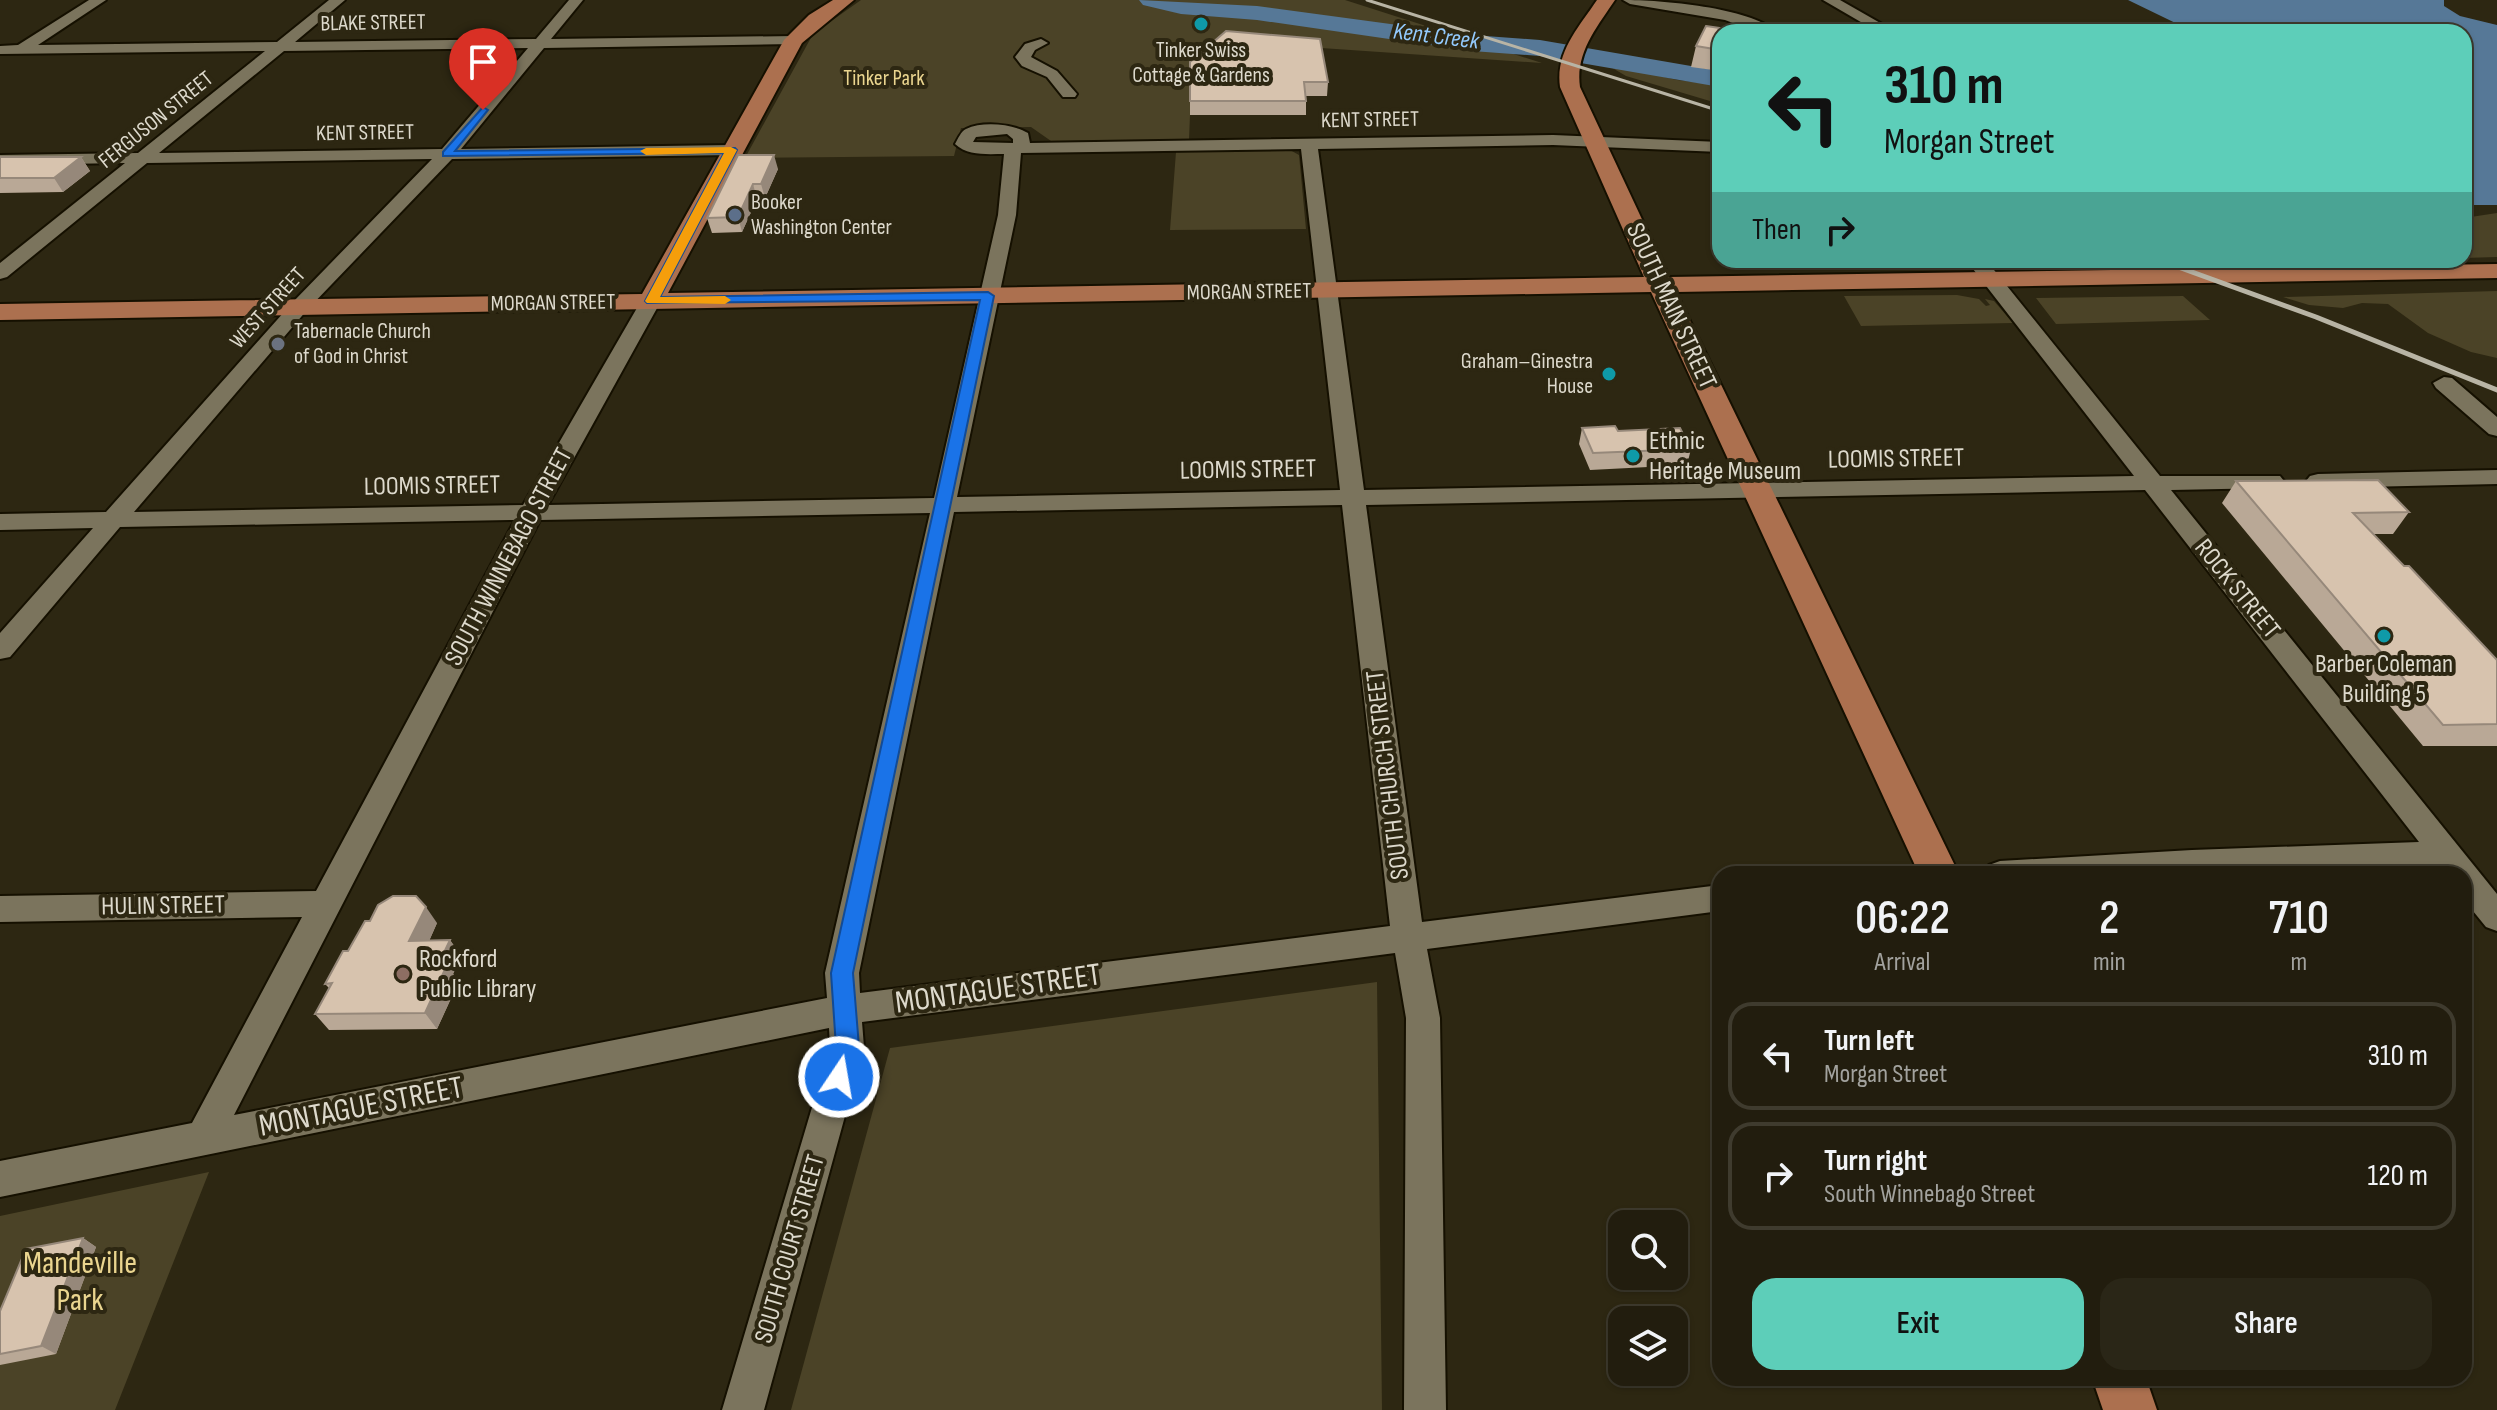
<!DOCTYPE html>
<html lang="en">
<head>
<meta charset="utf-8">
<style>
  body { margin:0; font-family:"Sofia Sans Condensed",sans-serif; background:#2a2617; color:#f1f3f6; height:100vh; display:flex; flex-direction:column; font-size:30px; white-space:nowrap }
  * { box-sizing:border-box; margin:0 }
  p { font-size:26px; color:#a2a29e }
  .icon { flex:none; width:44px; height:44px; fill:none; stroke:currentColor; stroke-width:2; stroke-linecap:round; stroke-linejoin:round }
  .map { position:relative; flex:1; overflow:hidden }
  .side { position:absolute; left:1712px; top:866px; width:760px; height:520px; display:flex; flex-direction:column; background:#221d0e; border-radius:24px; box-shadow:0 2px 6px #0004,0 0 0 2px #3f3b2e }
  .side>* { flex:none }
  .guide { position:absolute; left:1712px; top:24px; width:760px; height:244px; border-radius:24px; box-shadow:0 2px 6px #0004,0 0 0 2px #3f3b2e; background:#5dceb9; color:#111; overflow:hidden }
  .fabs { position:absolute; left:1608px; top:1210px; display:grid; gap:16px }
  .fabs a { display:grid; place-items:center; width:80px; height:80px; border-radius:16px; background:#221d0e; box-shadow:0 2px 6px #0004,0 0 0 2px #3f3b2e; font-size:40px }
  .pin { position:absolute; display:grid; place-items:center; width:68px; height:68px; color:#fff; margin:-82px -34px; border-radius:50% 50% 50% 0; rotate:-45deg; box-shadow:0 0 8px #0007 }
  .pin .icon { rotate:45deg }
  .me { position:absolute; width:88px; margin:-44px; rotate:12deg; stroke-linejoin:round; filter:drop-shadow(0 0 6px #0008) }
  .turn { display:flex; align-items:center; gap:28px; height:168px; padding:0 40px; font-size:36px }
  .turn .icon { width:104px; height:104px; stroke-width:2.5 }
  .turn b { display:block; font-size:56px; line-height:68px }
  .then { display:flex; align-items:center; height:76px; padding:0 40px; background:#0003; gap:16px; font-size:30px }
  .eta { display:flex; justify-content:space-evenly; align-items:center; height:136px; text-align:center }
  .eta b { font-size:48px; font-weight:600; line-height:56px }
  .button { display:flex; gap:16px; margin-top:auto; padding:16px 40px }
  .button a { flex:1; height:92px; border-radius:24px; background:#5dceb9; color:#111; font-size:32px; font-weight:600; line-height:92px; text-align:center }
  .button a+a { background:#2a2617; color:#f1f3f6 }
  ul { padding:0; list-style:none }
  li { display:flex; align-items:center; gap:24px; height:108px; margin:0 16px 12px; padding:0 24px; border:4px solid #3f3b2e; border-radius:24px }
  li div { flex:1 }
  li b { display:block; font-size:30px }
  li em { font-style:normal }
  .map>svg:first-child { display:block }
  .green { fill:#4b4327 }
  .water { fill:#567897 }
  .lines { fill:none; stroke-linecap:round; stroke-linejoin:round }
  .river { fill:#567897; fill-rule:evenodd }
  .minor-casing { stroke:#151000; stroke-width:4 }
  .major-casing { stroke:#151000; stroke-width:4 }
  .minor { fill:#7b745d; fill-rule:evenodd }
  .major { fill:#ac704f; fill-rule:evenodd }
  .rail-far1 { stroke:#b8b4a5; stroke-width:3 }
  .rail { stroke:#b8b4a5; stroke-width:5 }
  .wall { fill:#b9a896 }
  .shaded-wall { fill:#96887a }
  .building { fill:#d7c3ae; stroke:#96887a; stroke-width:2 }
  .route { fill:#1a73e8; stroke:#114b97; stroke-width:2 }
  .slow { fill:#f59e0b }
  .culture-dot { fill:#0f9aa8; stroke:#2d2712; stroke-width:3 }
  .service-dot { fill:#5c6f8a; stroke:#2d2712; stroke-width:3 }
  .worship-dot { fill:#6b7280; stroke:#2d2712; stroke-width:3 }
  .education-dot { fill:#8d6e63; stroke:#2d2712; stroke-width:3 }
  .labels { text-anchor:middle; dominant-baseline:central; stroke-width:8; stroke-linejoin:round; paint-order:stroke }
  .far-street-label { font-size:22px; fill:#ddd9cc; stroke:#2d2712 }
  .far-poi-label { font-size:22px; fill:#ddd9cc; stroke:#2d2712; text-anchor:start }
  .far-park-label { font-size:22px; fill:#ead58f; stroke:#2d2712 }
  .far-water-label { font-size:24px; font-style:italic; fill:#93cafd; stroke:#2d2712 }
  .street-label { font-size:26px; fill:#ddd9cc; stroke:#2d2712 }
  .poi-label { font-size:26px; fill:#ddd9cc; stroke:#2d2712; text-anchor:start }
  .near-street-label { font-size:32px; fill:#ddd9cc; stroke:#2d2712 }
  .near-park-label { font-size:32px; fill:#ead58f; stroke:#2d2712 }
</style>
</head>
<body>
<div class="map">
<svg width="2497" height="1410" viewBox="0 0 2497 1410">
  <rect width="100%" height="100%" fill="#2d2712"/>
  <path class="green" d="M861 0H1345L1542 63 1232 42 1190 115 1189 140 1051 141 1031 127 961 128 954 156 745 158 813 34Z
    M1604 63 1677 80 1720 85V104L1626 76Z
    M1290 150 1299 155 1306 229 1170 230 1176 152Z
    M2497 213V257L2464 258V218Z
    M2497 291V358L2471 352 2428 333 2388 304 2362 303 2343 308 2309 305 2283 297Z
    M1957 295 1979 299 1986 306 1990 305 1985 299 1994 301 2013 323 1861 326 1844 296Z
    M2183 296 2210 320 2056 324 2036 298Z
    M1377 982 1382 1410H791L890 1048Z
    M209 1172 115 1410H0V1216Z"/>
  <path class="water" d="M2128 0H2444V6L2460 16 2497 25V205H2464V32H2194Z"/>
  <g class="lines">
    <path class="river" d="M1139 0 1257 6 1472 35 1540 40 1720 71V87L1540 56 1472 51 1257 20 1181 14 1143 5Z"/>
    <g class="minor-casing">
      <path id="minor" d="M89 0H106L38 45 277 42 329 0H345L295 42 536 39 569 0H583L551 39 794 36 801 40 794 44 544 48 461 149 731 145 739 150 731 155 452 159 307 310 134 512 523 505 641 301 651 295 661 301 548 505 934 498 998 215 1004 154C986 154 968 156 955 144 958 139 961 131 966 129 983 121 1013 124 1028 133L1030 143 1553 135 1720 142V152L1553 145 1318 149 1364 490 2134 476 1966 260H1986L2160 476H2280L2284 481 2280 486 2272 488 2171 490 2497 894V931L2486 927 2464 900V874H2444L2438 866 2204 874H1984L1989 865 2000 861 2192 850 2419 842 2145 490 1366 505 1422 922 1720 885V911L1427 949 1440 1018 1446 1410H1404L1406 1018 1395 953 862 1022 864 1047 764 1410H722L830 1047 829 1028 0 1197V1161L192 1123 302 917 0 922V896L316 891 515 520 120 527 10 657 0 659V633L93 528 0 530V514L106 512 293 302 432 159 147 163 7 277 0 279V263L125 163 0 165V155L138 153 265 51 0 54V46L18 45ZM528 48 442 149 159 153 284 51ZM1007 134 1013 139V143L973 142 976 137ZM1301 149 1340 490 957 497 1016 215 1021 153ZM1342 505 1390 926 860 993 859 973 954 512ZM930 513 825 973 827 998 234 1115 540 520Z
        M1623 0C1661 0 1749 7 1777 32H1757L1725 20 1630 4Z
        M1823 0H1840L1896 32H1878Z
        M1041 39 1048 43 1035 50 1031 57 1057 71 1077 94 1075 97H1063L1047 77 1022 66 1015 57 1025 44Z
        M2444 377 2452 378 2497 417V436L2489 434 2436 388 2433 383Z
        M2497 470V484L2318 488 2310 486 2306 481 2310 476 2318 474Z"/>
    </g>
    <g class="major-casing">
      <path id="major" d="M833 0H854L802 43 668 293 1644 277 1560 87C1555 52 1579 27 1597 0H1615C1597 27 1575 53 1580 87L1669 277 2497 264V278L1676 292 1959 874H1919L1651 292 0 320V304L642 294 784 40 809 15Z
        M2092 1378H2146L2157 1410H2103Z"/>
    </g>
    <use href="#minor" class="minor"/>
    <use href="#major" class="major"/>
    <path class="rail-far1" d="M1367 0 1720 111"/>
    <path class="rail" d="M2159 260 2316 317 2497 390"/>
  </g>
  <path class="wall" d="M1706 26 1747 32 1749 27 1783 32H1720V71L1691 67 1696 46Z
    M1190 62 1328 82 1327 96H1306V115H1190Z
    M738 155 778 169 765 198 757 199 742 232 712 233 707 218Z
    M0 157H81L90 171 63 192 0 193Z
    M1582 428 1618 431 1691 449 1687 465 1590 470 1579 444Z
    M2236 481 2409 512 2393 534H2373L2497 660V746H2423L2222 503Z
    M437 923 429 941 450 940 461 956 453 974 459 981 437 1029 329 1030 315 1014 329 988 325 984 348 951Z
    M83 1238 96 1247 56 1354 0 1365V1311Z"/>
  <path class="shaded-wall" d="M774 155 778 169 765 198 761 184Z
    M81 157 90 171 63 192 54 178Z
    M753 184 757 199 742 232 738 217Z
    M426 907 437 923 422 957 409 941Z
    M450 940 461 956 453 974 459 981 437 1029 425 1013 438 965Z
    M83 1238 96 1247 56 1354 41 1346Z"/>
  <path class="building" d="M1791 25 1816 29 1815 32H1789Z
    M1706 26 1747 32 1749 27 1783 32H1720V50L1696 46Z
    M1226 31 1320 39 1328 82H1304L1306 101H1190V62Z
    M738 155H774L761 184H753L738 217 707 218Z
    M0 157H81L54 178H0Z
    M1615 426 1618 431 1680 428 1691 449 1593 453 1582 428Z
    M2378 480 2409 512 2353 513 2404 566H2409L2497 660V724L2443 725 2236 481Z
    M393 896H416L426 907 409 941 450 940 438 965H447L425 1013 315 1014 332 983 325 984 343 951H348L365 921H370L378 905Z
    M83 1238 41 1346 0 1354V1311L26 1249Z"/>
  <path class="route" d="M483 107 488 110 455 151 735 148 737 150 660 297 988 292 994 296 853 973 859 1047 847 1085 839 1088 830 1085 827 1077 836 1047 831 973 980 300 647 303 645 301 724 153 443 156V152Z"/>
  <path class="slow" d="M731 147 737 150 660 297 725 296 731 300 725 304 647 303 645 301 724 153 646 155 640 151 646 148Z"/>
  <g class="culture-dot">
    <circle cx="1201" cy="24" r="8"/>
    <circle cx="1609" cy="374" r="8"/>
    <circle cx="1633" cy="456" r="8"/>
    <circle cx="2384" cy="636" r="8"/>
  </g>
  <circle class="service-dot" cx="735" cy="215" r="8"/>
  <circle class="worship-dot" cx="278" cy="344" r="8"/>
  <circle class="education-dot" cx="403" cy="974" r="8"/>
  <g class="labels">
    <g class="far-street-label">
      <text transform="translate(373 23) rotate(-1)">BLAKE STREET</text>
      <text transform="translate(156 120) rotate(-39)">FERGUSON STREET</text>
      <text transform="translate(1370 120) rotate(-1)">KENT STREET</text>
      <text transform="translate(365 133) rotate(-1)">KENT STREET</text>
      <text transform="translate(1249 292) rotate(-1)">MORGAN STREET</text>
      <text transform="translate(553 303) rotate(-1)">MORGAN STREET</text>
      <text transform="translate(268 308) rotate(-48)">WEST STREET</text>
    </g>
    <g class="far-poi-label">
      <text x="1201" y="50" text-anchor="middle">Tinker Swiss<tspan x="1201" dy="25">Cottage &amp; Gardens</tspan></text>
      <text x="751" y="202">Booker<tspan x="751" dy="25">Washington Center</tspan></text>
      <text x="294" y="331">Tabernacle Church<tspan x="294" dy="25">of God in Christ</tspan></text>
      <text x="1593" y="361" text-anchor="end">Graham–Ginestra<tspan x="1593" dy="25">House</tspan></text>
    </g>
    <g class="far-park-label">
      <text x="884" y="78">Tinker Park</text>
    </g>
    <g class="far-water-label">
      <text transform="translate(1436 36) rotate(7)">Kent Creek</text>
    </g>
    <g class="street-label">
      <text transform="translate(1671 306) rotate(65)">SOUTH MAIN STREET</text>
      <text transform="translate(1896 459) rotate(-1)">LOOMIS STREET</text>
      <text transform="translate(1248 470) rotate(-1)">LOOMIS STREET</text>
      <text transform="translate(432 486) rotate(-1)">LOOMIS STREET</text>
      <text transform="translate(509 557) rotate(-62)">SOUTH WINNEBAGO STREET</text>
      <text transform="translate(2237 589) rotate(51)">ROCK STREET</text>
      <text transform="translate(1388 775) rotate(-97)">SOUTH CHURCH STREET</text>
      <text transform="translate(163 906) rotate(-1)">HULIN STREET</text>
      <text transform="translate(790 1249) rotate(-74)">SOUTH COURT STREET</text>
    </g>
    <g class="poi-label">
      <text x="1649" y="441">Ethnic<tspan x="1649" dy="30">Heritage Museum</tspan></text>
      <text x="2384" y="664" text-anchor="middle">Barber Coleman<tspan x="2384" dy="30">Building 5</tspan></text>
      <text x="419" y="959">Rockford<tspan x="419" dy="30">Public Library</tspan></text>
    </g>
    <g class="near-street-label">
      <text transform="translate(998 989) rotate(-8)">MONTAGUE STREET</text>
      <text transform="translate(361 1107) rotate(-11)">MONTAGUE STREET</text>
    </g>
    <g class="near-park-label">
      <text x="80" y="1263">Mandeville<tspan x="80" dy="37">Park</tspan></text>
    </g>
  </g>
</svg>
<div class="fabs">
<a><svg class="icon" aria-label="search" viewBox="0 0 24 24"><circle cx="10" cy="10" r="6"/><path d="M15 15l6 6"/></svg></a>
<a><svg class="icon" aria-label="layers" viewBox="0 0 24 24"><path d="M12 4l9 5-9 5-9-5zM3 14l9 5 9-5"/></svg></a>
</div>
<div class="pin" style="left:483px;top:110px;background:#d93025"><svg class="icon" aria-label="arrive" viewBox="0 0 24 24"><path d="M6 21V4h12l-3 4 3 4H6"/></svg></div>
<svg class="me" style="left:839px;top:1077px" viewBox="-20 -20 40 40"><circle r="17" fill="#1a73e8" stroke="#fff" stroke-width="3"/><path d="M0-11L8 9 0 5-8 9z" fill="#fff"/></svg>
<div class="guide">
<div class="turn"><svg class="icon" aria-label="left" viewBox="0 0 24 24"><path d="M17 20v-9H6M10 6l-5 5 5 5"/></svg><div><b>310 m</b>Morgan Street</div></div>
<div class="then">Then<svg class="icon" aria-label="right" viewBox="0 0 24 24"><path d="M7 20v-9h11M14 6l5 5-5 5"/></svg></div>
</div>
<section class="side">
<div class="eta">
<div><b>06:22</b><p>Arrival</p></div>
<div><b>2</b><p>min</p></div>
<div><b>710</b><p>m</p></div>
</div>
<ul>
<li><svg class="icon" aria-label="left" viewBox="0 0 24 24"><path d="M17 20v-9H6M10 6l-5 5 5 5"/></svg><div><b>Turn left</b><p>Morgan Street</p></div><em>310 m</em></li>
<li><svg class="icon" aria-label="right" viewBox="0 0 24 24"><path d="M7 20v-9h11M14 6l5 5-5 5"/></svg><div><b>Turn right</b><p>South Winnebago Street</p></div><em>120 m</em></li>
</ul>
<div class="button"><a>Exit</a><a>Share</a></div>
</section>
</div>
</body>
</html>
